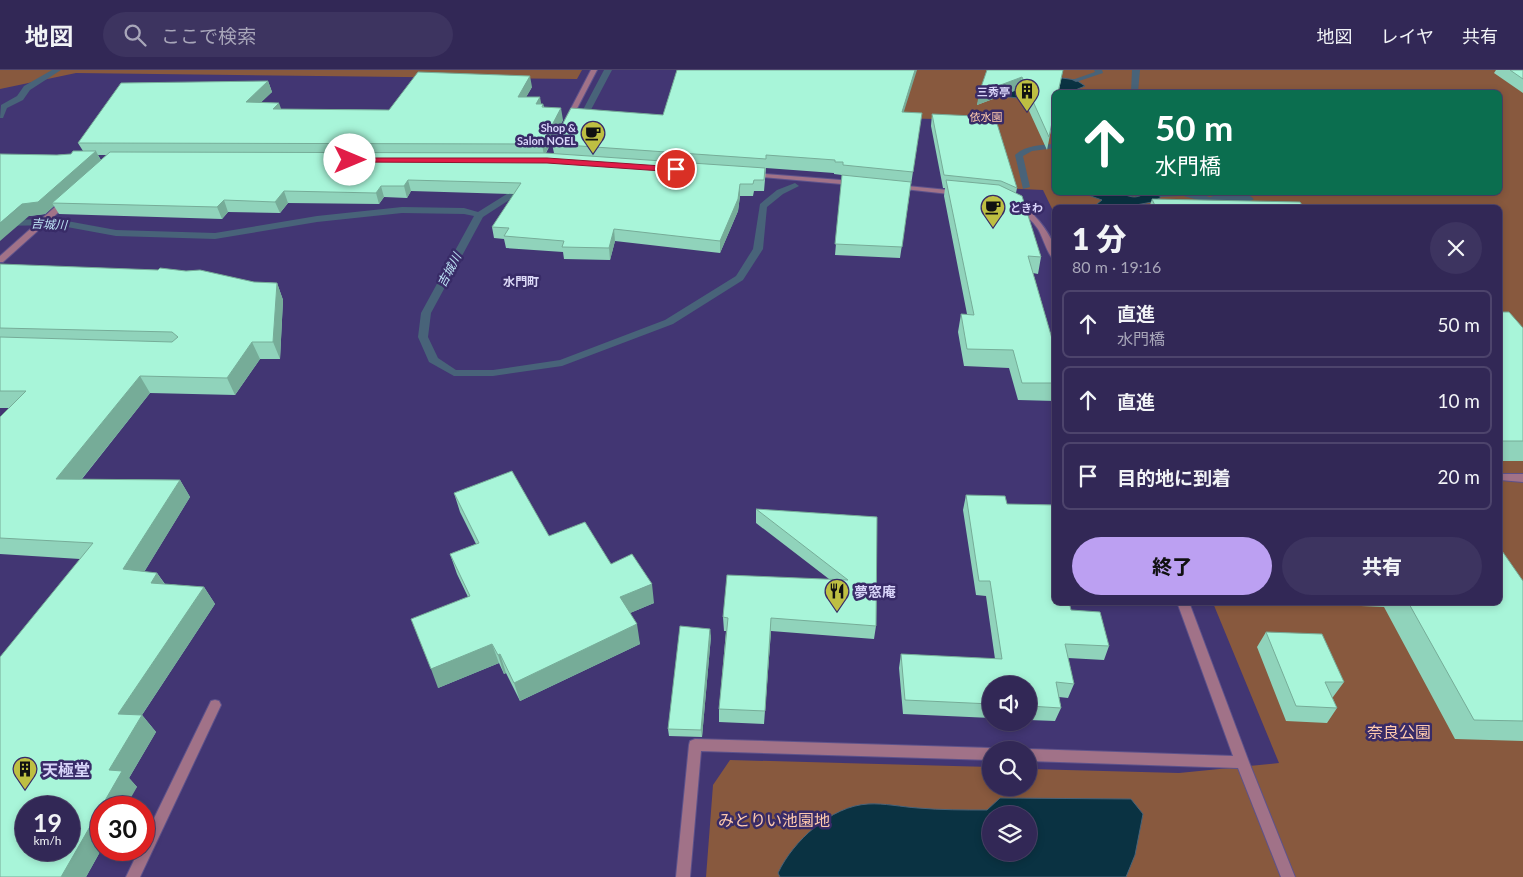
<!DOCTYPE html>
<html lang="ja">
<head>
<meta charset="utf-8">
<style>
  body { margin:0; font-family:Lato,"Noto Sans JP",sans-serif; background:#3d3460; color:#f1f3f6; height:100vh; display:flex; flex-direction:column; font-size:19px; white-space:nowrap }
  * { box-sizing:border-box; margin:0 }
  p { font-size:16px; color:#a8a6b9 }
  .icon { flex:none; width:28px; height:28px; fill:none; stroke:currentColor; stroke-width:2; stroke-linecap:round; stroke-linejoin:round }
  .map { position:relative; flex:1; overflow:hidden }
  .panel { position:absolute; left:1052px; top:135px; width:450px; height:400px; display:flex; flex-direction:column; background:#322856; border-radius:8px; box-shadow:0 2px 8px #0003,0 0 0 1px #4d446c }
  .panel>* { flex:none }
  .top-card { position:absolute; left:1052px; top:20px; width:450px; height:105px; border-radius:8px; box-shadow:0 2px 8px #0003,0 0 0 1px #4d446c; background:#0b6e4f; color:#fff; overflow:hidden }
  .fabs { position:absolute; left:982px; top:606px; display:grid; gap:10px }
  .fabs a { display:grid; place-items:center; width:55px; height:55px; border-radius:50%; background:#322856; box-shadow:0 2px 8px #0003,0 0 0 1px #4d446c; font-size:25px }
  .speed { position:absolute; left:15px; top:726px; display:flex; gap:10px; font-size:25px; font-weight:700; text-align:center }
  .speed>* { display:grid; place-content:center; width:65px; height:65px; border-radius:50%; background:#322856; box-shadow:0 2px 8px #0003,0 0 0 1px #4d446c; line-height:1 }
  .speed small { font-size:12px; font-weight:400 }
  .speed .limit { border:8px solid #d22; background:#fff; color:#111 }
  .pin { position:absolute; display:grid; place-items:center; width:42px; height:42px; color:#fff; margin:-21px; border:2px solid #fff; border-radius:50%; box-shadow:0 1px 5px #0007 }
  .me { position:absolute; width:55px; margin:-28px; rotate:90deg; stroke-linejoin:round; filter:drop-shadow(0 0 4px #0008) }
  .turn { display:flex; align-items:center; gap:18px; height:105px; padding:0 20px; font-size:22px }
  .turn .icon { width:65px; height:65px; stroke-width:2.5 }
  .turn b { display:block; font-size:35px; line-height:42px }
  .round { display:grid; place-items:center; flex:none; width:52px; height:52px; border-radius:26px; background:#3d3460 }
  .summary { display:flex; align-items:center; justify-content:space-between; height:85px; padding:0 20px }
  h1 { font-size:30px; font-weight:800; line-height:38px }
  .button { display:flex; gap:10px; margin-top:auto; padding:10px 20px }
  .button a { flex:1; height:58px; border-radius:30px; background:#bca0f2; color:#111; font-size:20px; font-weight:800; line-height:58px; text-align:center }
  .button a+a { background:#3d3460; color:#f1f3f6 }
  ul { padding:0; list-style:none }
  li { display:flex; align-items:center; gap:15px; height:68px; margin:0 10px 8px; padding:0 10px; border:2px solid #4d446c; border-radius:8px }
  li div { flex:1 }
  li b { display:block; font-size:19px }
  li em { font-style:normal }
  header { display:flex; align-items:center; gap:30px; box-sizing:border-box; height:70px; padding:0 25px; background:#322856; border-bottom:1px solid #4d446c }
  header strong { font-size:24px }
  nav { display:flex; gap:28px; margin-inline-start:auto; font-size:18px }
  .search { width:350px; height:45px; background:#3d3460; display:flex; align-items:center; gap:12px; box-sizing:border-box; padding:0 18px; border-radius:28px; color:#a8a6b9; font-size:19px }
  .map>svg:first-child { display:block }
  .green { fill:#88593e; fill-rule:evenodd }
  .water { fill:#0a3242; stroke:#486379; fill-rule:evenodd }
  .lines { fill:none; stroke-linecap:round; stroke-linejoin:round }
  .stream { fill:#486379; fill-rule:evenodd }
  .minor-casing { stroke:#5d528b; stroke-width:2 }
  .minor { fill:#a17288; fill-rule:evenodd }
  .wall { fill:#90d3bb; fill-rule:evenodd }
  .shaded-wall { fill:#76ac98 }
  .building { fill:#a8f5d9; stroke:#76ac98; fill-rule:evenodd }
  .route { fill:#e11d48; stroke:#92132f }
  .labels { text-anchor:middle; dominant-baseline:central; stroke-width:5; stroke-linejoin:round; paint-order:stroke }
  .far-poi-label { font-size:11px; font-weight:bold; fill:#d8d4f9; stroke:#382b67; text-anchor:end }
  .far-park-label { font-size:11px; fill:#fecaae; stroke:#382b67 }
  .far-water-label { font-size:12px; font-style:italic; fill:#bce2f4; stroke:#382b67 }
  .far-neighbourhood-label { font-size:12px; font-weight:bold; fill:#dbd8f6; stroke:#382b67 }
  .poi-label { font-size:14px; font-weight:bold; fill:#d8d4f9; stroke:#382b67; text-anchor:start }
  .near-park-label { font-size:16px; fill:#fecaae; stroke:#382b67 }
  .near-poi-label { font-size:16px; font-weight:bold; fill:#d8d4f9; stroke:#382b67; text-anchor:start }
</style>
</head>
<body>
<header>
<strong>地図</strong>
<div class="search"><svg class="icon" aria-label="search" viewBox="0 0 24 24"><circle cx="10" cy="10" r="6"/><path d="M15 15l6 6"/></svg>ここで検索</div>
<nav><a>地図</a><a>レイヤ</a><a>共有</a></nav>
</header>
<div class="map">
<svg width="1523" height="807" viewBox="0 0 1523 807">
  <rect width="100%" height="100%" fill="#423673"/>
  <path class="green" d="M0 0H582L577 9 76 3 0 19Z
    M888 0H1523V807H706L713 715 730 690 991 697V718H1029V699L1179 703 1279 693 1213 533 1500 532V138H1055V145L1043 120 954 116 938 49 832 47ZM1055 22H1500V122H1055ZM991 745H1029V782H991Z"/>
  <path class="water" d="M1041 5 1076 10 1085 16 1073 21 1074 22H1055L1032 30 1010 27H990L982 23 979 17Z
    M1092 122C1100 123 1109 121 1117 123 1127 124 1132 130 1142 125L1140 123 1161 124 1160 128 1152 132 1136 135 1100 136 1097 134 1102 130 1085 124Z
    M1000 728 1131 729 1143 744 1135 785 1126 807H780L778 803C793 771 831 736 868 734 884 733 902 737 918 738 941 740 964 740 987 740ZM991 745H1029V782H991Z"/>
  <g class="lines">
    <path class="stream" d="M52 0H61L30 20 23 30 7 38 3 48H0L1 35 17 26 24 16Z
      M604 0H612L584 53 577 55 576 53Z
      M1094 0H1102L1103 3 1076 12 1072 10 1095 2Z
      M1132 0H1140L1138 22H1131Z
      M1055 74V78L1032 81 1023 86 1030 117 1023 119 1015 85C1026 75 1041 75 1055 74Z
      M526 112 529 113V117L483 147 431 243 428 267 438 288 456 300H493L560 290 665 250 736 206 753 179 760 134 777 120 795 113 799 116 783 124 767 137 763 179 743 210 673 254 562 296 493 306H454L429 292 418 267 421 243 474 146 464 144 402 143 317 152 215 169 116 166 56 155 0 156V150L56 149 116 160 215 163 317 146 402 137 464 138 478 142Z
      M1158 122H1191L1210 127 1220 124 1250 126 1254 129C1244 136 1227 128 1215 131L1216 138H1207L1206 132 1183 126 1161 127 1158 126Z"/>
    <g class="minor-casing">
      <path id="minor" d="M591 0H597L571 50 566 51 565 50Z
        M753 103 853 111 856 113 853 115 751 106 750 105Z
        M897 115 958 121 962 123 958 125 895 118 894 117Z
        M64 129 71 131 3 192H0V186Z
        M1014 134C1030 134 1051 164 1055 178 1056 182 1055 186 1055 190 1048 187 1043 167 1038 159 1032 150 1024 143 1014 138Z
        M1500 404H1523V412L1500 410Z
        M1177 532H1189L1249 692 1295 807H1281L1238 698 1029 691V680H1027L1029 679 1233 686Z
        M215 630 219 631 221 635 140 807H126L139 780H144V769L211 631Z
        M695 669 991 678 996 680H991V690L701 681 690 807H676L689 675 690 671Z"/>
    </g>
    <use href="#minor" class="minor"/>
  </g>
  <path class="wall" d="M987 0H1063L1047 80 1019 19 977 35Z
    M1496 0H1523V23L1494 3Z
    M268 11 272 22 261 32 281 39 389 40 532 17 526 27 541 34H543L544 37 563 50 546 83H554L552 74 663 45 904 42 920 55 900 188 835 185 842 105 834 104V103L766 98 764 121H754L753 126H740L738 141 720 183 615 171 610 190 564 189 563 182 506 178 504 169 494 168 492 157 514 124 411 121 407 128 384 127 379 134 288 133 280 143 228 142 222 149 59 144 54 136 45 144 29 146 57 85 71 84 83 81 78 73ZM98 85H107L101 90Z
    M932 44 1017 118 1016 123 1041 187 1038 204 1033 203 1055 279V331L1018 330 1009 298 964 296 958 262 961 244H967L944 126 945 118H943L931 56Z
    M1152 129 1304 138H1149Z
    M0 194 254 212 277 213 283 230 280 289H260L235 325 150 323 82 409 180 410 190 427 144 502 157 503 165 514 204 517 215 534 142 645 156 662 129 708 137 717 101 738V780L86 807H0L80 489 0 484V347L9 338H0Z
    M1500 242 1523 258V391H1500Z
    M454 423 611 494 654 533 630 543 640 574 520 631 506 603 504 604 499 593 438 618 468 527 457 504 450 484 476 474 460 442Z
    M966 425 1007 434 1055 435V532L1071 540 1109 576 1104 590 1068 588 1074 614 1068 628 1059 627 1061 638 1055 651 1029 650V615H991V648L903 644 899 598 901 584 995 589 986 526 976 525 963 440Z
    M756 439 877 447 876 556 874 569 771 561 764 654 719 652V639L726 561H724L723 547 829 509 756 453Z
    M1523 511V671L1455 669 1384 537 1361 536 1359 532H1500Z
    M1266 562 1344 612 1333 627H1332L1337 638 1327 653 1286 651 1257 577Z
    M711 566 702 667 669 666 668 659Z"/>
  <path class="shaded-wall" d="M915 0H917L900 54 902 42Z
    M530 6 532 17 520 38 518 27Z
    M1022 7 1019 19 977 35 979 23Z
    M268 11 272 22 250 43 246 32Z
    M540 27 542 38 536 34Z
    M279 33 283 44 273 39Z
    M561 38 563 50 544 86 542 74Z
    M96 81 102 93 52 133 54 136 45 144 29 146 0 171V153L22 134Z
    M408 110 411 121 407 128 404 116Z
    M740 114V126L738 141 720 183V171Z
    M381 116 384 127 379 134 376 123Z
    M284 121 288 133 280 143 275 132Z
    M224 130 228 142 222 149 217 137Z
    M614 159 615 171 610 190 609 178Z
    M277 213 283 230 280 289 273 272Z
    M252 272 260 289 235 325 227 308Z
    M140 306 150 323 68 426 56 409Z
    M180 410 190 427 135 517 123 499Z
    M157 503 169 521 151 513Z
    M652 514 654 533 623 546 620 527Z
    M204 517 215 534 132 660 118 644Z
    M771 548V561L764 654 765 641Z
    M637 554 640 574 520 631 514 613Z
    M710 559 711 566 702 667 701 660Z
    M492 574 499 593 438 618 431 599Z
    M500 584 506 603 504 604 498 585Z
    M142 645 156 662 129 708 137 717 125 738H101V780L86 807H61L109 700Z"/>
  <path class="building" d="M677 0H915L902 42 922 43 913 102 843 95V92H835V90L766 85V89L552 74 571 38 663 45Z
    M987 0H1063L1058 22H1055V38L1049 67 1022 7 979 23Z
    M1510 0H1523V9Z
    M418 2 530 6 518 27H540L536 34H543L542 37 561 38 542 74 78 73 121 13 268 11 246 32 279 33 273 39 389 40Z
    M932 44 995 47 1017 118 1001 111 944 105Z
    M73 81H96L38 132 22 134 0 153V84L57 85 71 84Z
    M110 82 545 83 765 98 764 110H754L753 114H740L738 129 720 171 614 159 609 178 562 177 564 171 504 166 509 158 492 157 521 113 408 110 404 116H381L376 123 284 121 275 132 224 130 217 137 52 133Z
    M842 105 911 112 902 177 835 174Z
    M946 110 999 115 1022 126 1041 187 1028 186 1055 279V313H1022L1013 280 967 279 961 244 974 245Z
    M1152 129 1300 132 1304 138H1156Z
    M0 194 158 200 160 198 186 201 200 200 254 212 277 213 273 272H252L227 308 140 306 56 409 180 410 123 499 157 503 151 513 204 517 118 644 142 645 109 700 122 701 61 807H0V587L93 473 0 468V347L26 321H0V267L172 272 178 267 172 262 0 258ZM26 738H69V780H26Z
    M1500 242H1509L1523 258V371H1500Z
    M512 401 549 466 585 452 611 494 632 484 652 514 620 527 637 554 514 613 500 584 498 585 492 574 431 599 411 549 470 526 450 484 479 473 454 423Z
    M966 425 1005 426 1007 434 1055 435V472H1054L1055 474V532H1069L1071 540 1100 542 1109 576 1065 574 1074 614 1056 612 1061 638 1029 636V615H991V634L905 630 901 584 1002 589 990 511H979Z
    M756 439 877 447 876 556 771 548 765 641 719 639 728 548 723 547 727 505 848 510Z
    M1500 478 1523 511V651L1474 650 1408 532H1500Z
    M680 556 710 559 701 660 668 659Z
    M1266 562 1322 564 1344 612H1325L1337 638 1296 636Z"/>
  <path class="route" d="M347 88H547L676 97 680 99 676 102 547 93 350 92 346 90Z"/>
  <defs>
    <g id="building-pin" transform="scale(1.25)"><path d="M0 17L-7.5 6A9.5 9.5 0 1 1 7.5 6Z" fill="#bebf42" stroke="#382b67"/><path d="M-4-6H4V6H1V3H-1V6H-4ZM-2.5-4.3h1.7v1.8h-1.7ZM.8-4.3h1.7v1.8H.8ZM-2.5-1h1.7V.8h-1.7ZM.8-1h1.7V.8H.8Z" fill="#111"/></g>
    <g id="cafe-pin" transform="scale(1.25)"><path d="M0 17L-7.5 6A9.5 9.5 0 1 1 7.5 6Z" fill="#bebf42" stroke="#382b67"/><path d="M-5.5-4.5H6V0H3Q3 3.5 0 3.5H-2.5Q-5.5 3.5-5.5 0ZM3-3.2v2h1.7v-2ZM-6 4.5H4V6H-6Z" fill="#111"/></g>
    <g id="restaurant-pin" transform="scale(1.25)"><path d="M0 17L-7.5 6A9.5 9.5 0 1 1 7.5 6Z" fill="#bebf42" stroke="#382b67"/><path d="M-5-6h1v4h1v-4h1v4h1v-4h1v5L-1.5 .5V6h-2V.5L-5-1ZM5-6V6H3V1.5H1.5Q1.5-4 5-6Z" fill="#111"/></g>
  </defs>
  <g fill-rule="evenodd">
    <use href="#building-pin" x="1027" y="21"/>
    <use href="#cafe-pin" x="593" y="63"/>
    <use href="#cafe-pin" x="993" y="137"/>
    <use href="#restaurant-pin" x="837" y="521"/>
    <use href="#building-pin" x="25" y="699"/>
  </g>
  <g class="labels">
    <g class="far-poi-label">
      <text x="1010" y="21">三秀亭</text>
      <text x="576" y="57">Shop &amp;<tspan x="576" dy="13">Salon NOEL</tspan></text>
      <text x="1010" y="137" text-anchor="start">ときわ</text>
    </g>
    <g class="far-park-label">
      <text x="986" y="46">依水園</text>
    </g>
    <g class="far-water-label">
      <text transform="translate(49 154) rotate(3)">吉城川</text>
      <text transform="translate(449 200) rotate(-62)">吉城川</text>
    </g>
    <g class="far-neighbourhood-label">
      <text x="521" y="211">水門町</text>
    </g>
    <g class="poi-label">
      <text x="854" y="521">夢窓庵</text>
    </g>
    <g class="near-park-label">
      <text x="1399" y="661">奈良公園</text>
      <text x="774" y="749">みとりい池園地</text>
    </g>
    <g class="near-poi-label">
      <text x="42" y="699">天極堂</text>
    </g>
  </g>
</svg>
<div class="fabs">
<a><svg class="icon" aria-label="sound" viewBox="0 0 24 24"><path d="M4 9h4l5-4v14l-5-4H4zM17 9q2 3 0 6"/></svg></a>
<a><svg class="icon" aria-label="search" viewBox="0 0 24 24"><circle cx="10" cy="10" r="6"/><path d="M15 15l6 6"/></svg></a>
<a><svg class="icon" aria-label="layers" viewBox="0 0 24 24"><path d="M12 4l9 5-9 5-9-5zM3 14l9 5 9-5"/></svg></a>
</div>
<div class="speed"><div>19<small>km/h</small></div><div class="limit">30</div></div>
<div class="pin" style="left:676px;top:99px;background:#d93025"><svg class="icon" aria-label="arrive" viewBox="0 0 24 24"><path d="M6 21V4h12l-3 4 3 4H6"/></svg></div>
<svg class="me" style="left:350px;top:90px" viewBox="-20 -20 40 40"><circle r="19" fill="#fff"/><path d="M0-13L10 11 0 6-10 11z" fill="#e11d48"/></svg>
<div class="top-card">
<div class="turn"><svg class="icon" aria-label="ahead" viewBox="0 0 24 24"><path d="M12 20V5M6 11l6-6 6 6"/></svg><div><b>50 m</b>水門橋</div></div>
</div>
<section class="panel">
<div class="summary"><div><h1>1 分</h1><p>80 m · 19:16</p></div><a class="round"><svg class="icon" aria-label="close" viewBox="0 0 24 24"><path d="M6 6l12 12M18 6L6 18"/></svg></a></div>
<ul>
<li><svg class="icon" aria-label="ahead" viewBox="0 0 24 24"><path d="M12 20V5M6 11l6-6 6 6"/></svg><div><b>直進</b><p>水門橋</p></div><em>50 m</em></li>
<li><svg class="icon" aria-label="ahead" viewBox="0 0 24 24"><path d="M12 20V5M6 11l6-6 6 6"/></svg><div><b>直進</b></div><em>10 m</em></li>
<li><svg class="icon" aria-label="arrive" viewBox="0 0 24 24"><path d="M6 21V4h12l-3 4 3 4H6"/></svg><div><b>目的地に到着</b></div><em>20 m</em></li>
</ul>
<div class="button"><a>終了</a><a>共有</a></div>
</section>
</div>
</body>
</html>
